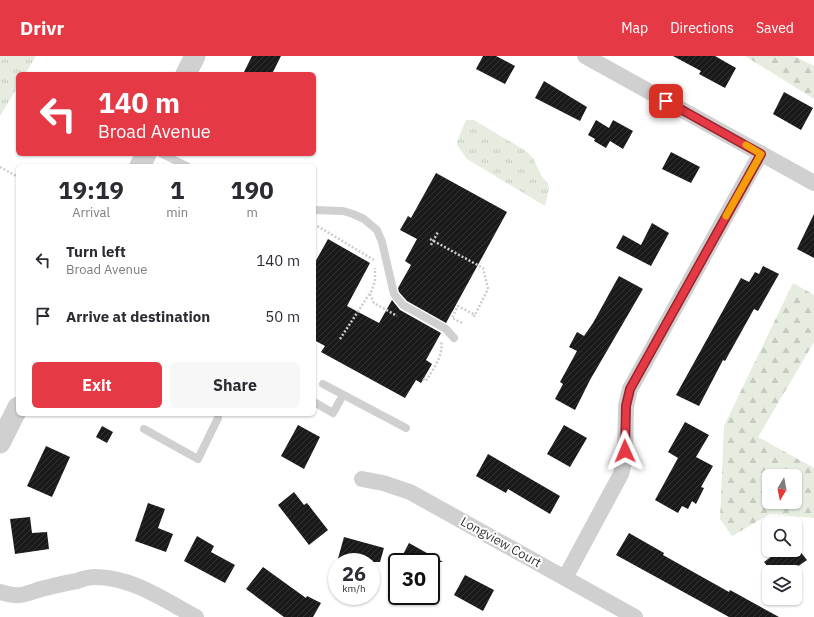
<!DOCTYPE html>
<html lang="en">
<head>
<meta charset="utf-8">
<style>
  body { margin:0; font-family:"IBM Plex Sans",sans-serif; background:#f7f7f7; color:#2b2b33; height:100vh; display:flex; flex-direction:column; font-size:15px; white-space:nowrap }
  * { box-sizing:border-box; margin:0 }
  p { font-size:13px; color:#7c7c81 }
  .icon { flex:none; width:22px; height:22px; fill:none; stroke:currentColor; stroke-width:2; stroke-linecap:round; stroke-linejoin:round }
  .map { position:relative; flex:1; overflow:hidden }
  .panel { position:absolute; left:16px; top:108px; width:300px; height:252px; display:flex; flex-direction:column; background:#fff; border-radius:6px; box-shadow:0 1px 3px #0004 }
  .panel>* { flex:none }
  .guide { position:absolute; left:16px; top:16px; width:300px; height:84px; border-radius:6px; box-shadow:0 1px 3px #0004; background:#e63946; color:#fff; overflow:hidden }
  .needle { width:26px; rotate:190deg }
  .buttons { position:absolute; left:762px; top:413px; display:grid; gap:8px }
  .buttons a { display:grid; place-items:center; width:40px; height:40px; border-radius:6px; background:#fff; box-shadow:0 1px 3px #0004; font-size:20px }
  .speed { position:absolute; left:328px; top:497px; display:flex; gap:8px; font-size:20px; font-weight:700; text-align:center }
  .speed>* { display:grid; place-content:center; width:52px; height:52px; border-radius:50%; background:#fff; box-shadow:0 1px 3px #0004; line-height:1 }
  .speed small { font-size:10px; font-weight:400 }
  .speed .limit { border:2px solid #111; border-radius:6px; background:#fff; color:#111 }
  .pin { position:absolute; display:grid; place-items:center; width:34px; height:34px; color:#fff; margin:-17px; border-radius:8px; box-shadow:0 2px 6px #0006 }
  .me { position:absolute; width:44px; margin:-22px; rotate:359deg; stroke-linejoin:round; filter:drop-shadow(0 0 3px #0008) }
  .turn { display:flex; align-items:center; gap:14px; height:84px; padding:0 16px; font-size:18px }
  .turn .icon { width:52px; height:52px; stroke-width:2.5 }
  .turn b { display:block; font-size:28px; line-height:34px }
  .eta { display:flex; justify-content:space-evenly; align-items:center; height:68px; text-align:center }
  .eta b { font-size:24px; font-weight:700; line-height:28px }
  .button { display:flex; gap:8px; margin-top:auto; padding:8px 16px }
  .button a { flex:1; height:46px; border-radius:6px; background:#e63946; color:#fff; font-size:16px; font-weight:700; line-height:46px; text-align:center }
  .button a+a { background:#f7f7f7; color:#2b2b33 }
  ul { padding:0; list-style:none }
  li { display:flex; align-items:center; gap:12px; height:56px; padding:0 16px }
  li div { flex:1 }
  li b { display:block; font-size:15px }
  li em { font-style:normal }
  header { display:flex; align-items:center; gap:24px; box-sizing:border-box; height:56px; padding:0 20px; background:#e63946; color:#fff }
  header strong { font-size:19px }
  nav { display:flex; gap:22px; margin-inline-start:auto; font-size:14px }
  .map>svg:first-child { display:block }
  .grass { fill:url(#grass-tufts) }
  .forest { fill:url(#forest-firs); fill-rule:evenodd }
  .building { fill:url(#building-hatch) }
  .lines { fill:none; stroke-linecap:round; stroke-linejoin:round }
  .path { stroke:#cdcdcd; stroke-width:2.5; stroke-dasharray:2 2; stroke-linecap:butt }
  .service { stroke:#d0d0d0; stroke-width:8 }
  .minor { stroke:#d0d0d0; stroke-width:16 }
  .tertiary { stroke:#d0d0d0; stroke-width:21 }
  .route-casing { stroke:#96252e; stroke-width:10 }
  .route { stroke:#e63946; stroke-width:7 }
  .slow { stroke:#f59e0b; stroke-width:7 }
  .labels { text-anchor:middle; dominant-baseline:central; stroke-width:4; stroke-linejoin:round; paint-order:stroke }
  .street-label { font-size:13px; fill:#333; stroke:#fff }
</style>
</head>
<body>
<header>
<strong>Drivr</strong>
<nav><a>Map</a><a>Directions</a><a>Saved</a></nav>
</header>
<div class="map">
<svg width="814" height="561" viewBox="0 0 814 561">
  <defs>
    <pattern id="grass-tufts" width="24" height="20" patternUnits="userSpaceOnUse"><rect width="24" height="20" fill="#e6ecdf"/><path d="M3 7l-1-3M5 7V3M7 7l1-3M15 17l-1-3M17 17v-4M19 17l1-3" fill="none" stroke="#c6cbc0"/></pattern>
    <pattern id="forest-firs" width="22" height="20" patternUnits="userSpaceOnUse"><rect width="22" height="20" fill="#e6ecdf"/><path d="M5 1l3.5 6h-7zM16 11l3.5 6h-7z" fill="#c6cbc0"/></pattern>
    <pattern id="building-hatch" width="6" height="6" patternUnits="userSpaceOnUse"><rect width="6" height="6" fill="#1a1a1a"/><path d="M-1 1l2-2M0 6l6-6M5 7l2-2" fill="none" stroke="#333"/></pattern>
  </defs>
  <rect width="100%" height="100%" fill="#fff"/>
  <path class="grass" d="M0 0H36L25 18H18V30L0 60Z
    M466 64H474L526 95 533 102 542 121 548 127 549 132 545 150 467 103 457 89V85Z"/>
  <path class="forest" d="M745 0H794L814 10V43Z
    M793 227 814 239V286L758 381 814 412V462L770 458 732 480 720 463 724 370ZM769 420H795V446H769Z"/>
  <path class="building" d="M252 0H281L272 18H243Z
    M483 0H496L515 10 505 28 476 13Z
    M673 0H715L736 12 725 32 699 18 701 15Z
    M544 25 587 51 580 65 535 42Z
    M784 36 813 52 801 74 773 58Z
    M596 64 609 72 613 64 633 75 623 93 610 85 606 92 594 85 595 83 588 79Z
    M671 96 700 111 691 127 662 113Z
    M436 117 507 156 446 267 407 245 399 236 398 232 411 209 405 205 417 183 400 174 408 160 411 162Z
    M814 158V202L797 193Z
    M652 167 669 177 651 210 616 192 623 179 641 189Z
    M328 183 370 207 347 250 379 267 392 244 400 254 441 277 426 304 432 308 421 327 416 324 405 342 321 296 325 290 314 284V208Z
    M763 210 779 218 758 255 754 253 725 305 723 304 699 350 676 339 741 222 749 226 755 216 759 218Z
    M619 220 643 233 590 324 575 354 555 343 563 328 560 326 577 295 569 291 577 276 584 280 593 267Z
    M685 366 709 379 696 401 713 410 701 431 704 432 696 448 692 445 688 453 682 450 678 457 655 444 678 402 668 396Z
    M298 369 320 381 304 413 281 400Z
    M564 369 587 382 570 411 547 398Z
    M102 370 113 376 107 387 96 381Z
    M46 390 70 401 52 441 27 430Z
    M488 398 560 440 550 458 508 433 506 437 476 420Z
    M294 436 304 449 307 447 328 474 309 489 278 449Z
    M148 447 165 453 158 472 173 478 166 496 135 485Z
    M30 461 32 477 47 476 49 493 15 498 10 463Z
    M629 477 664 497 663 499 729 536 730 534 779 561H729L616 499Z
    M197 480 214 490 211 496 235 509 225 527 184 505Z
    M344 481 384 492 380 506H337Z
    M409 487 443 506H399Z
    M780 494H799L807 504 790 516H772L764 506Z
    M263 511 306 542 307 540 321 547 313 561H284L246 533Z
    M465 519 494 534 483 555 454 539Z"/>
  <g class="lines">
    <path class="path" d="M0 111 18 121
      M314 168 374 204
      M430 183 483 212 488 233 475 259
      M431 189 438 176
      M314 205 315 206
      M370 238 374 247 397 260
      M462 267 452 262 458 250 475 259 473 261
      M340 283 372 234 375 225V212
      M423 323 426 325C433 313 444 299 441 285"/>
    <path class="service" d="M162 98 187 110
      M314 154 343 155 353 158 364 163 377 174 382 186 394 238 403 249 446 273 454 282
      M323 328 406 372
      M314 346 333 357 343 339
      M144 373 198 403 218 362"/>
    <path class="minor" d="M585 0 814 127
      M362 423 383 427 410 436 635 561
      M565 522 621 418 625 403 626 350 630 333 761 97
      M0 536C20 542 22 539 41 533 53 530 65 527 77 525 82 523 89 521 95 521 132 521 164 544 196 561"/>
    <path class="tertiary" d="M186 18 195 0
      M140 110 146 98
      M0 387 18 351"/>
  </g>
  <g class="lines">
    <g class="route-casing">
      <path id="route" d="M625 395 626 350 630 333 761 98 666 45"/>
    </g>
    <use href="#route" class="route"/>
    <path class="slow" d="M726 160 761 98 746 89"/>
  </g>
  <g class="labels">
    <g class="street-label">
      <text transform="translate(501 486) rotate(29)">Longview Court</text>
    </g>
  </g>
</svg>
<div class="buttons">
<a><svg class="needle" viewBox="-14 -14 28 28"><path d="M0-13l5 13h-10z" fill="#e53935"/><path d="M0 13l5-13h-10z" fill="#7c7c81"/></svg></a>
<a><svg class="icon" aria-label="search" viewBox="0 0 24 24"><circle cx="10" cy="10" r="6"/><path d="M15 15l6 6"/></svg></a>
<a><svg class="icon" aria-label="layers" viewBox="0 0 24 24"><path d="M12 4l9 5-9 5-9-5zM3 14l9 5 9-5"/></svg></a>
</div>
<div class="speed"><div>26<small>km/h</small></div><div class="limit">30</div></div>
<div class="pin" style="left:666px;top:45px;background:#d93025"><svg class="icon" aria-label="arrive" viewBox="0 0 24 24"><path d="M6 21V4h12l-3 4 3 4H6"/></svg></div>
<svg class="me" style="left:625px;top:395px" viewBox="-20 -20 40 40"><path d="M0-17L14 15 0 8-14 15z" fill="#e63946" stroke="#fff" stroke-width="4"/></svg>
<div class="guide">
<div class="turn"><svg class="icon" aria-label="left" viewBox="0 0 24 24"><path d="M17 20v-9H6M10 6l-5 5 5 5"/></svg><div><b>140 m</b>Broad Avenue</div></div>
</div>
<section class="panel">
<div class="eta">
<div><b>19:19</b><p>Arrival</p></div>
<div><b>1</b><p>min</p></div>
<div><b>190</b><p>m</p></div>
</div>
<ul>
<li><svg class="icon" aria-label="left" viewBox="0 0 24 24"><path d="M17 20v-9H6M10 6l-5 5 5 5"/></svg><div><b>Turn left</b><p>Broad Avenue</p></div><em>140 m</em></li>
<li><svg class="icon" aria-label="arrive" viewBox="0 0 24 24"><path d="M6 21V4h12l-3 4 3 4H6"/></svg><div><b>Arrive at destination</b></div><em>50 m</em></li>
</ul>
<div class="button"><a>Exit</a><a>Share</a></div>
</section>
</div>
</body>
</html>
